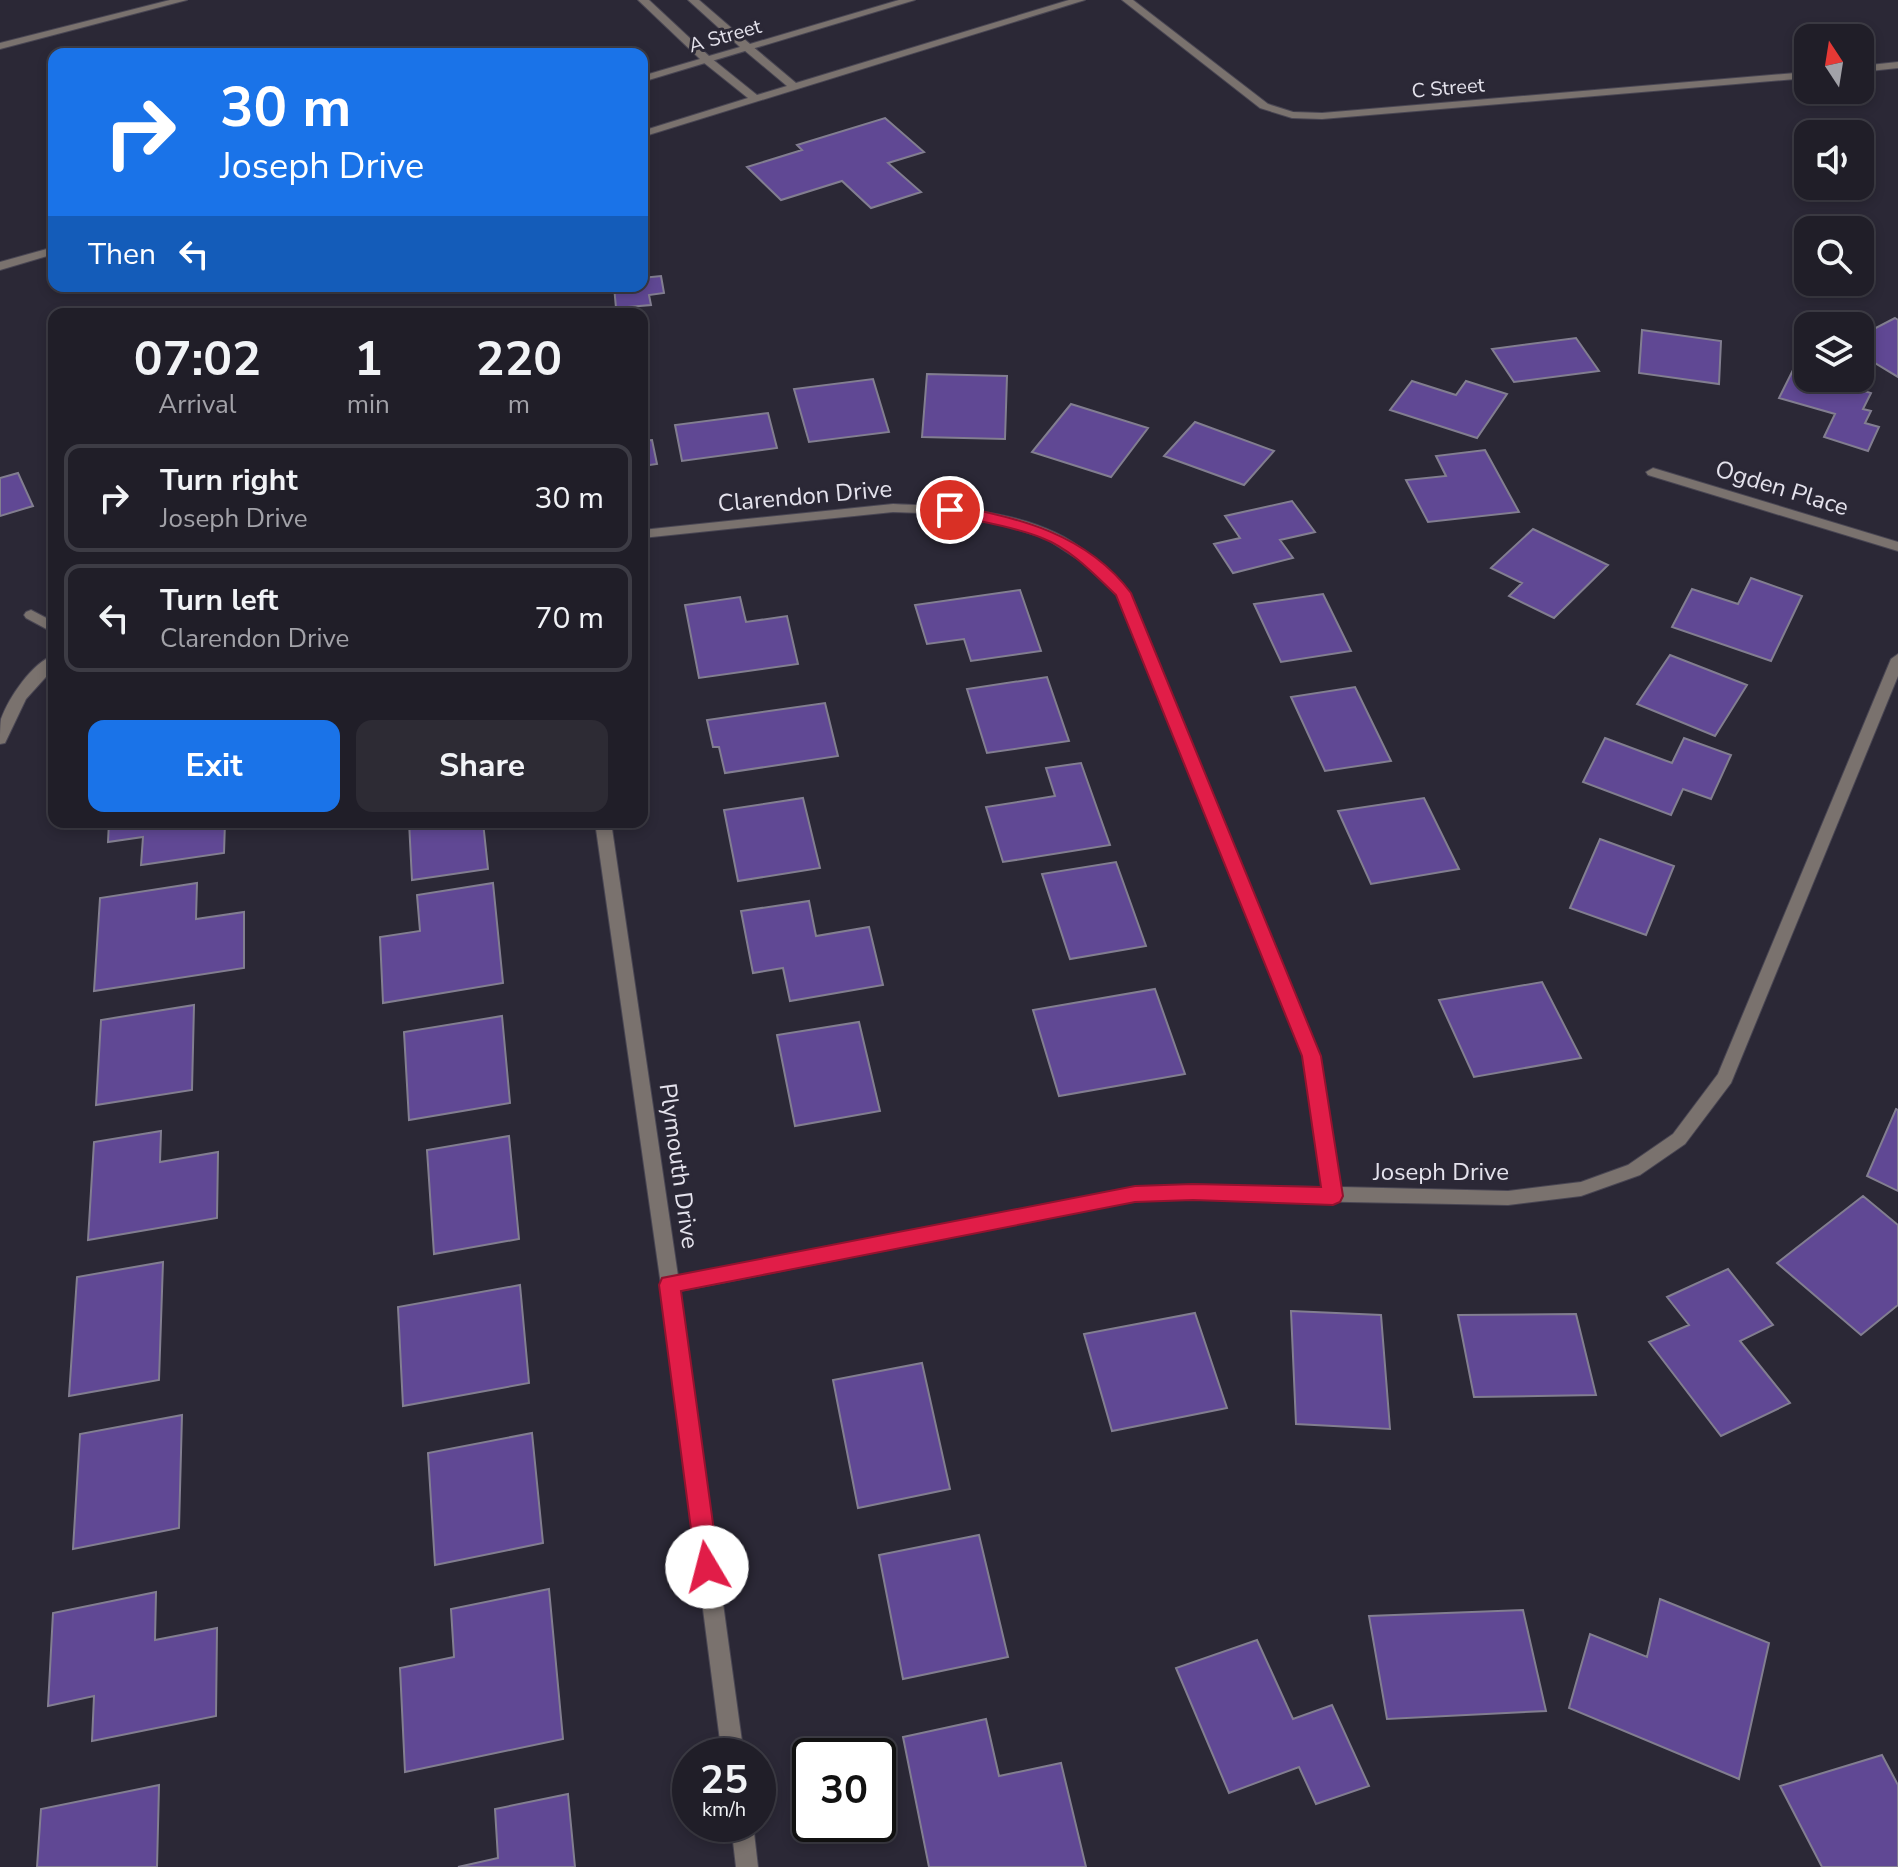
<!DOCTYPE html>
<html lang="en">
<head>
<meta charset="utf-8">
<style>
  body { margin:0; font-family:"Nunito Sans",sans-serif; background:#2d2b34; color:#f1f3f6; height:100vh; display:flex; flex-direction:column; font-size:30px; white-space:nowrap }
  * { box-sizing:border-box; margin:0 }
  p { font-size:26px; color:#a2a2a8 }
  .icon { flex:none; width:44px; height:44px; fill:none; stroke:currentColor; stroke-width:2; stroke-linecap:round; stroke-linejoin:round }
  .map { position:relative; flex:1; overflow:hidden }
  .drawer { position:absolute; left:48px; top:308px; width:600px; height:520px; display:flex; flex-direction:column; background:#201e28; border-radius:16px; box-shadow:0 4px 12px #0003,0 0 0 2px #3d3c45 }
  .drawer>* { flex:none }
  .banner { position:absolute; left:48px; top:48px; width:600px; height:244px; border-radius:16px; box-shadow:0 4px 12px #0003,0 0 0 2px #3d3c45; background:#1a73e8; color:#fff; overflow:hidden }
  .needle { width:52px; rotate:348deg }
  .tools { position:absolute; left:1794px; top:24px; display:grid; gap:16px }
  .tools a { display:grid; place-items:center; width:80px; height:80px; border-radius:16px; background:#201e28; box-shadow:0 4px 12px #0003,0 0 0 2px #3d3c45; font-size:40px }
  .speed { position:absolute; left:672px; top:1738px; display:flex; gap:16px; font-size:40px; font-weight:700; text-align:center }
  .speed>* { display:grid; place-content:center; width:104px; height:104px; border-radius:50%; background:#201e28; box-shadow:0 4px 12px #0003,0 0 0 2px #3d3c45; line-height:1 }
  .speed small { font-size:20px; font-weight:400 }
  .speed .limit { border:4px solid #111; border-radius:12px; background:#fff; color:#111 }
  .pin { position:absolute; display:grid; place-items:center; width:68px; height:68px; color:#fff; margin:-34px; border:4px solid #fff; border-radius:50%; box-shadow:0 2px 8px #0007 }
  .me { position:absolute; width:88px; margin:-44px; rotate:352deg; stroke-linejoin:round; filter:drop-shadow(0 0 6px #0008) }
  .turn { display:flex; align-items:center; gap:28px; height:168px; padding:0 40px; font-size:36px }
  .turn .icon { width:104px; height:104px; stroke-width:2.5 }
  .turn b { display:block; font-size:56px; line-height:68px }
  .then { display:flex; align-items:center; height:76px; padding:0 40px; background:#0003; gap:16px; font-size:30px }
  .eta { display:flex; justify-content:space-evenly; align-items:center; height:136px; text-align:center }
  .eta b { font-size:48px; font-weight:700; line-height:56px }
  .primary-button { display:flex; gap:16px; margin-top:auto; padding:16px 40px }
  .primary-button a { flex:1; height:92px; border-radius:16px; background:#1a73e8; color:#fff; font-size:32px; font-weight:700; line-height:92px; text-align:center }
  .primary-button a+a { background:#2d2b34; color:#f1f3f6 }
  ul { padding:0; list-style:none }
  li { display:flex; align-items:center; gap:24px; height:108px; margin:0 16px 12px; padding:0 24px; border:4px solid #3d3c45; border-radius:16px }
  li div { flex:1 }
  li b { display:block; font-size:30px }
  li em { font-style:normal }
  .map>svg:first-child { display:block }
  .building { fill:#604894; stroke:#827e90; stroke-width:2 }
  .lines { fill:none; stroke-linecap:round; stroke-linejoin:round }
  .lane-casing { stroke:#494653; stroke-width:2 }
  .street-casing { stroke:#494653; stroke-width:2 }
  .lane { fill:#7a726e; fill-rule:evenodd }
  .street { fill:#7a726e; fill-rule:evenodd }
  .route { fill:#e11d48; stroke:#92132f; stroke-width:2 }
  .labels { text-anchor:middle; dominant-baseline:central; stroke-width:6; stroke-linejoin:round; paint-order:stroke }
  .far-street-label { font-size:20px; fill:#e4e2ec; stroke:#2b2836 }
  .street-label { font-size:24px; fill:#e4e2ec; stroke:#2b2836 }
</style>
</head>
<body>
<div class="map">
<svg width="1898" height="1867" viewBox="0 0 1898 1867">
  <rect width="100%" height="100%" fill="#2b2836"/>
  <path class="building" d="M885 118 924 152 888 163 921 192 871 208 842 181 781 200 747 167 802 150 797 145Z
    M661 276 664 293 649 295 651 305 616 308 614 286H642V278Z
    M599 308V314H536V313Z
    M1895 318 1898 320V377L1860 354V336Z
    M1642 330 1721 341 1719 384 1639 373Z
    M1576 338 1599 371 1514 382 1492 349Z
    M1793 370 1808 374V378H1821L1871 393 1863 409 1871 411 1865 423 1879 427 1868 451 1824 437 1835 414 1779 398Z
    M927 374 1007 376 1005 439 922 437Z
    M873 379 889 432 809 442 794 389Z
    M1412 381 1456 395 1466 381 1507 394 1477 438 1390 410Z
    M1071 404 1148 428 1111 477 1032 452Z
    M768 413 777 448 682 461 675 425Z
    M1195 422 1274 451 1244 485 1164 456Z
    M652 440 657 464 642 466V441Z
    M1485 450 1519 512 1428 522 1406 480 1446 476 1436 456Z
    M18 473 33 506 0 516V478Z
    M1292 501 1315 532 1280 540 1293 558 1233 573 1214 544 1240 538 1225 516Z
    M1533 529 1608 565 1554 618 1509 596 1522 583 1491 568Z
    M1751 578 1802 596 1771 661 1672 627 1692 589 1738 604Z
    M1020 590 1041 651 971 661 964 639 927 644 915 605Z
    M1323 594 1351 651 1281 662 1254 604Z
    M740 597 746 622 787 616 798 664 699 678 685 605Z
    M1670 655 1747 685 1715 736 1637 704Z
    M1047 677 1069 741 987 753 967 689Z
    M1355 687 1391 761 1325 771 1291 697Z
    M825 703 838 756 725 773 719 747H713L707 720Z
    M1605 738 1672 763 1684 738 1731 755 1711 799 1683 789 1671 815 1583 782Z
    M1081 763 1110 845 1003 862 986 807 1055 796 1046 768Z
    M803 798 820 868 738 881 724 810Z
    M1424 798 1459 869 1371 884 1338 811Z
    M109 822H225L224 853 141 865 143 837 108 842Z
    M409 822H483L488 869 412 880Z
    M1600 839 1674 866 1646 935 1570 908Z
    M1116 862 1146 946 1070 959 1042 874Z
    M197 883 196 919 244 912V968L94 991 100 898Z
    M493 883 503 983 383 1003 380 937 420 931 417 895Z
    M809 901 816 936 869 927 883 985 790 1001 783 968 753 973 741 911Z
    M1542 982 1581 1058 1474 1077 1439 1000Z
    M1155 989 1185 1074 1059 1096 1033 1010Z
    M194 1005 192 1090 96 1105 101 1020Z
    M502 1016 510 1103 409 1120 404 1032Z
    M859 1022 880 1111 795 1126 777 1035Z
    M1896 1109 1898 1110V1191L1867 1176Z
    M161 1131 160 1162 218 1152 217 1218 88 1240 94 1142Z
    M509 1136 519 1239 434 1254 427 1150Z
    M1863 1196 1898 1225V1305L1861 1335 1777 1263Z
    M163 1262 159 1380 69 1396 77 1277Z
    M1728 1269 1773 1325 1740 1341 1790 1403 1721 1436 1649 1342 1689 1325 1667 1297Z
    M520 1285 529 1383 403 1406 398 1307Z
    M1291 1311 1381 1315 1390 1429 1296 1424Z
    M1195 1313 1227 1408 1112 1431 1084 1334Z
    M1576 1314 1596 1395 1474 1397 1458 1315Z
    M922 1363 950 1489 858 1508 833 1380Z
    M182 1415 179 1528 73 1549 80 1434Z
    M532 1433 543 1543 435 1565 428 1453Z
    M979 1535 1008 1657 903 1679 879 1555Z
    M549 1589 563 1739 405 1772 400 1668 454 1657 451 1609Z
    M156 1592 155 1640 217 1628 216 1716 92 1741 94 1696 48 1706 53 1613Z
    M1660 1599 1769 1643 1739 1779 1569 1708 1590 1634 1647 1657Z
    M1523 1610 1546 1711 1387 1719 1369 1616Z
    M1257 1640 1293 1719 1332 1705 1369 1786 1316 1804 1299 1767 1229 1793 1176 1668Z
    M986 1719 999 1776 1061 1763 1086 1867H929L903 1737Z
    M1882 1755 1898 1785V1867H1822L1780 1786Z
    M159 1785 157 1867H37L41 1809Z
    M568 1794 575 1867H458L498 1858 495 1809Z"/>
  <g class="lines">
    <g class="lane-casing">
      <path id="lane" d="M1069 0H1085L642 137V131L748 98 703 62V58H711L757 95 787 86 744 50V46H752L796 83Z"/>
    </g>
    <g class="street-casing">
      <path id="street" d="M170 0H187L0 49V43Z
        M638 0H649L709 56 740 47 688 0H699L750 44 899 0H915L642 82V76L700 59Z
        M1122 0H1133L1268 104 1293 112 1322 113 1808 72V78L1322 119 1292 118 1260 108Z
        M1898 62V68L1860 72V66Z
        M54 247V254L0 270V262Z
        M1653 468 1898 542V551L1648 475 1646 472Z
        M893 504C944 506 1010 510 1056 533 1084 546 1106 569 1128 590L1320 1056 1341 1187 1508 1191 1581 1182 1628 1165 1673 1134 1718 1074 1891 659 1898 654V676L1731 1083 1685 1144 1640 1175 1581 1196 1508 1205 1193 1199 1135 1201 680 1291 744 1756H722L661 1285 595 822H611L678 1276 1135 1187 1193 1185 1323 1187 1304 1056 1117 595 1082 562 1045 538 997 523 950 514 893 512 642 538V530Z
        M31 610 54 622V633L26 618 24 615 26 612Z
        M54 655V668L26 699 5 743 0 744C0 736 0 726 1 719 9 697 32 663 54 655Z
        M731 1824H753L758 1867H736Z"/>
    </g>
    <use href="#lane" class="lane"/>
    <use href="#street" class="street"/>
  </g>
  <path class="route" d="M950 505C1018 517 1087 534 1131 593L1321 1056 1343 1196 1340 1202 1333 1205 1193 1200 1135 1202 681 1291 719 1567 715 1575 707 1578 699 1575 696 1567 659 1285 662 1278 1135 1186 1193 1184 1321 1187 1302 1056 1116 595C1094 574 1071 549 1042 538 1010 525 977 522 944 513L942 510Z"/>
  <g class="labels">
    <g class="far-street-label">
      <text transform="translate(725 36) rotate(-16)">A Street</text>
      <text transform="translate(1448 88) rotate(-5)">C Street</text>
    </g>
    <g class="street-label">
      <text transform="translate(1782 488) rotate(17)">Ogden Place</text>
      <text transform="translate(805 496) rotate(-5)">Clarendon Drive</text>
      <text transform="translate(679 1166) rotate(82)">Plymouth Drive</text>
      <text x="1441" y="1172">Joseph Drive</text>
    </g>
  </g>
</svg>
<div class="tools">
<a><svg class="needle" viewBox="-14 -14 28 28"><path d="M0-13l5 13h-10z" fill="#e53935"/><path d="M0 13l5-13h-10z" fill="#a2a2a8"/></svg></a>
<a><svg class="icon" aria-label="sound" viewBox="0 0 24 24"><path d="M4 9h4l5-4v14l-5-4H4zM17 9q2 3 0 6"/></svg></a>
<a><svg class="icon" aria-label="search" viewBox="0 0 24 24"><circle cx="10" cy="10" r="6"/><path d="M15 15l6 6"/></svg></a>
<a><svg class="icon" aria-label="layers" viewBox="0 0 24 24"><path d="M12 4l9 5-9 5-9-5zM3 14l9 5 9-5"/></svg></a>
</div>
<div class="speed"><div>25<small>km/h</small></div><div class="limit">30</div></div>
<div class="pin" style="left:950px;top:510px;background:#d93025"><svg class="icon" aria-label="arrive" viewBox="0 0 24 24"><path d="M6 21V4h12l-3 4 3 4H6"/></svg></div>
<svg class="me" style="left:707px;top:1567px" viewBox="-20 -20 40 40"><circle r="19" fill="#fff"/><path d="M0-13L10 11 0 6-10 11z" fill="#e11d48"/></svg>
<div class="banner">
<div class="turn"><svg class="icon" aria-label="right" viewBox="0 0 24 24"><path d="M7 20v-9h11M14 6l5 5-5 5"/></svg><div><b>30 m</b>Joseph Drive</div></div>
<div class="then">Then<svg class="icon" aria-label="left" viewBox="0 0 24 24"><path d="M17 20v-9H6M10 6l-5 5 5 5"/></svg></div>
</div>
<section class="drawer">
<div class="eta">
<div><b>07:02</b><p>Arrival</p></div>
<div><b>1</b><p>min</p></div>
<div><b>220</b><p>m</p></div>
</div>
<ul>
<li><svg class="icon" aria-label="right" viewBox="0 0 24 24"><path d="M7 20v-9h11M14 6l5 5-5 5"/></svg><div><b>Turn right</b><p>Joseph Drive</p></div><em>30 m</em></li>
<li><svg class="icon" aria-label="left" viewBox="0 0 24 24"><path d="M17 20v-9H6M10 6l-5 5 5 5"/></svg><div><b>Turn left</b><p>Clarendon Drive</p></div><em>70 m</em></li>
</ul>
<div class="primary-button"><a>Exit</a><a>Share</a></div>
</section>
</div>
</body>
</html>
